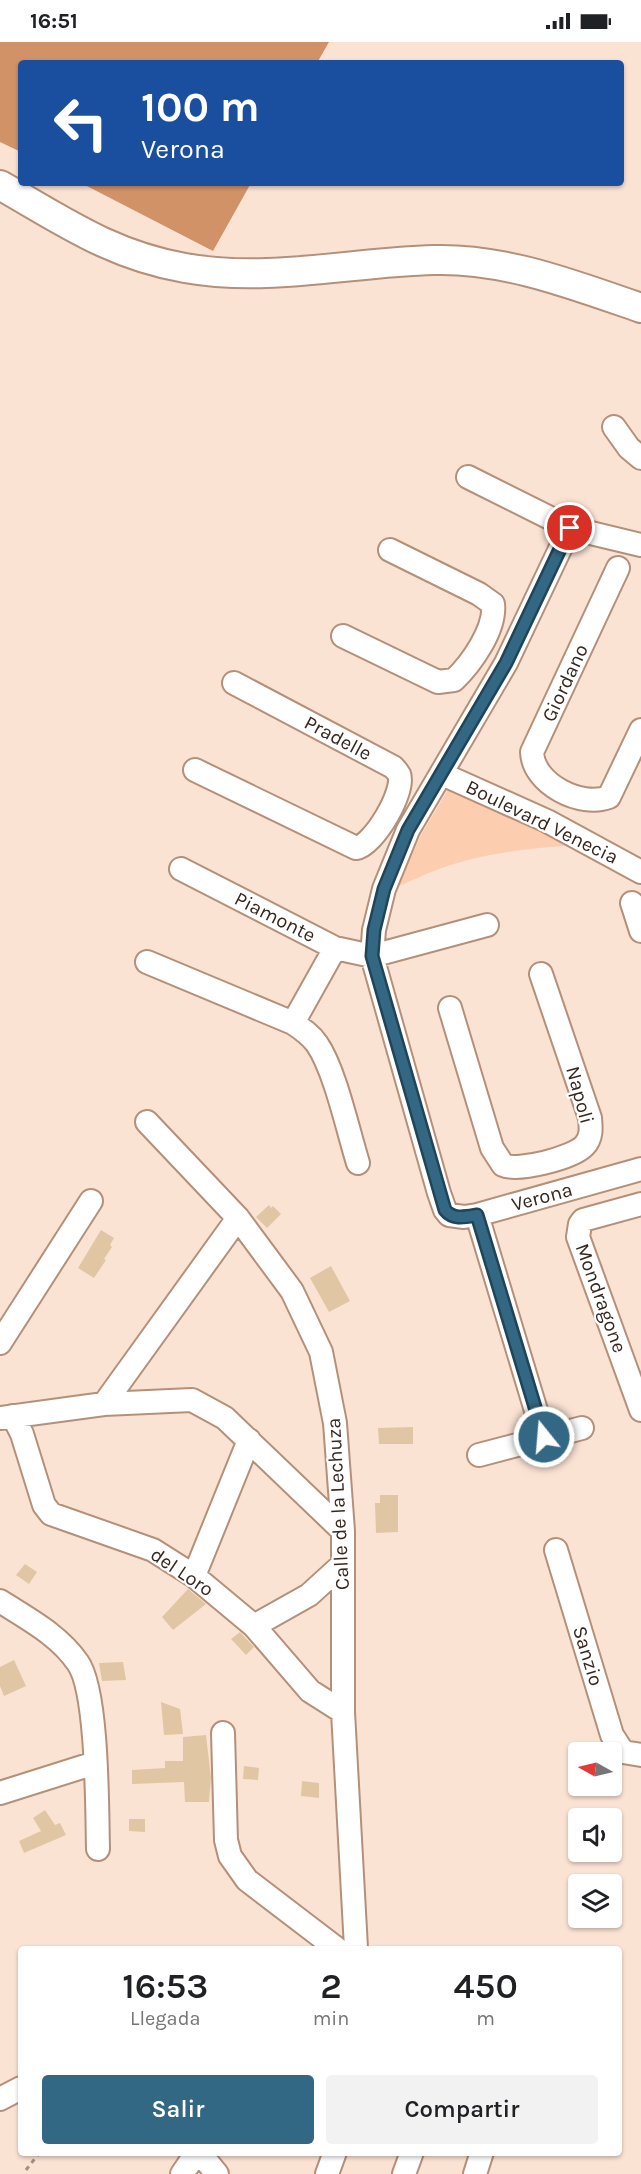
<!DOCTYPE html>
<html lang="es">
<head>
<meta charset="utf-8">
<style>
  body { margin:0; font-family:Karla,sans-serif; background:#f2f2f2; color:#202124; height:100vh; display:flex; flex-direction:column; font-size:22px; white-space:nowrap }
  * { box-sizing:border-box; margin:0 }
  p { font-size:20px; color:#757577 }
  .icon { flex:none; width:33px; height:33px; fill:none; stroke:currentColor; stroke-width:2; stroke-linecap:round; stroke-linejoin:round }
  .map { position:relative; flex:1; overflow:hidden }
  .side { position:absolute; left:18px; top:1904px; width:604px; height:210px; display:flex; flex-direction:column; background:#fff; border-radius:6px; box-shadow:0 2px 4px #0004 }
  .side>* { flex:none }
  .top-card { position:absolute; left:18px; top:18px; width:606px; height:126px; border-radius:6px; box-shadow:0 2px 4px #0004; background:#1a4fa0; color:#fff; overflow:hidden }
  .needle { width:39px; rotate:278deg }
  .buttons { position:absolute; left:568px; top:1700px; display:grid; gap:12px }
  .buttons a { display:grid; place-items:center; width:54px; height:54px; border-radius:6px; background:#fff; box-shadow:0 2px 4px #0004; font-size:30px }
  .pin { position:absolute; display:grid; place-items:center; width:51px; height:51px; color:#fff; margin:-26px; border:3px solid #fff; border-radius:50%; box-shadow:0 2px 6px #0007 }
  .me { position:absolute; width:66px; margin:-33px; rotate:343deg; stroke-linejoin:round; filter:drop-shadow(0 0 4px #0008) }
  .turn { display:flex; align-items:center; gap:21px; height:126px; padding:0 24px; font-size:27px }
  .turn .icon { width:78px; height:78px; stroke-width:2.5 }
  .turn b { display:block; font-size:42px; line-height:51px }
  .eta { display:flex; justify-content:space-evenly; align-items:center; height:102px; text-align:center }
  .eta b { font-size:36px; font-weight:600; line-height:42px }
  .cta { display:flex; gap:12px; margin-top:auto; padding:12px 24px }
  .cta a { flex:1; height:69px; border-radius:6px; background:#336884; color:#fff; font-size:24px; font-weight:600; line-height:69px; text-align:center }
  .cta a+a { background:#f2f2f2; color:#202124 }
  .status { display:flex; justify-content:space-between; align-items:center; height:42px; padding:0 30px; background:#fff; direction:ltr }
  .status svg { height:16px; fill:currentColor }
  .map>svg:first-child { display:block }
  .green { fill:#fccdaf }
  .forest { fill:#d19268 }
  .building { fill:#e1c6a3 }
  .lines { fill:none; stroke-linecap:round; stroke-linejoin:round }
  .minor-casing { stroke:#b49079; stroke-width:26 }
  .major-casing { stroke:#b49079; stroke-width:32 }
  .path { stroke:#a28e82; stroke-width:3; stroke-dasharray:4.5 4.5; stroke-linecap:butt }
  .minor { stroke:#fff; stroke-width:22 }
  .major { stroke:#fff; stroke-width:28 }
  .route-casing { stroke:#214456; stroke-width:15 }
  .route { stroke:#336884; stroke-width:10 }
  .labels { text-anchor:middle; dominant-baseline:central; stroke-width:4.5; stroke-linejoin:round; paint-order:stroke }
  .street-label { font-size:20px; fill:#36271e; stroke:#fff }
</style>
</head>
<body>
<div class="status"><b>16:51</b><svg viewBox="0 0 49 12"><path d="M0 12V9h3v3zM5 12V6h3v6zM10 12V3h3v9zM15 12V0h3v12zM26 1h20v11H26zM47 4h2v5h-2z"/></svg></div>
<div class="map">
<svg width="641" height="2132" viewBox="0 0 641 2132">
  <rect width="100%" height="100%" fill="#fbe3d4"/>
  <path class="green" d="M455 745 571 803C527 807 481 811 439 827 425 832 411 839 397 845L421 793 449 746Z"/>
  <path class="forest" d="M0 0H329L317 21H21V110L0 100Z
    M81 141H251L213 209Z"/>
  <path class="building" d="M269 1163 271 1166 273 1164 281 1172 267 1186 256 1175Z
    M101 1188 114 1196 110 1203 112 1205 104 1217 106 1218 94 1236 78 1226Z
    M331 1224 350 1259 329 1270 310 1236Z
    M413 1385V1402H379L378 1386Z
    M380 1453H398V1490L376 1491 375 1461H380Z
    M25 1522 37 1530 29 1542 16 1533Z
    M188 1547 206 1562 173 1588 162 1575Z
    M240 1590 254 1605 246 1613 231 1597Z
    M14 1618 26 1644 4 1654 0 1644V1625Z
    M123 1620 126 1638 102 1639 99 1621Z
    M161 1660 180 1667 183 1692 164 1693Z
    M206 1693 211 1736 209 1760H185L184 1740 132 1742V1728L165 1726V1719H183V1695Z
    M244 1724 259 1726 258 1738 243 1737Z
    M302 1739 319 1741V1756L301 1754Z
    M45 1768 55 1783 60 1781 66 1793 24 1811 19 1799 41 1789 33 1776Z
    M129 1777H145V1790L129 1789Z"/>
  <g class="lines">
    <g class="minor-casing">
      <path id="minor" d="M614 385 629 406 641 416
        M468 435 570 486 641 503
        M570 486 506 621 408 788 384 847 374 888 372 914 439 1151 445 1168 449 1173 464 1175 477 1173 641 1127
        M618 526 532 710C533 742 581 766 609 755L641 688
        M343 594 438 640 454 638C471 622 496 587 493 562L479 552 390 508
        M195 728 356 806C373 804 406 749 399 732 399 731 394 726 393 725L234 641
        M442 732 547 779 641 830
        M181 827 335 906 372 914 487 883
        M632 861 641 889
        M147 920 293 981C302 987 311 993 317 1002 335 1028 348 1089 358 1121
        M450 966 492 1106 503 1123C518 1130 572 1116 584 1104 592 1096 591 1086 590 1076L541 932
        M293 981 335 906
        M147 1080 238 1176 292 1249 321 1310 335 1381 343 1489V1670L356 1906
        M641 1162 583 1178 580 1182 578 1195 641 1368
        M477 1173 544 1395
        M0 1301 91 1159
        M104 1362 238 1176
        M13 1374 22 1392 44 1463 51 1472 153 1508 194 1534 254 1584 310 1649 343 1670
        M0 1376 104 1362 192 1358 225 1376 343 1489
        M479 1413 582 1386
        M556 1508 612 1693 623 1710 641 1713
        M194 1534 249 1398
        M0 1559C28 1577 59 1593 78 1621 98 1650 97 1768 98 1807
        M254 1584 309 1553 343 1522
        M223 1691 226 1798 230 1814 247 1838 336 1906
        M0 1751 95 1721
        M0 2057 21 2046
        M199 2110 217 2132
        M182 2132 197 2110
        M327 2132 335 2110
        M404 2132 412 2110
        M475 2132 482 2110"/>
    </g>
    <g class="major-casing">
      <path id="major" d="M0 143C63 179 111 213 185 226 268 241 351 220 434 218 505 216 574 243 641 266"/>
    </g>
    <path class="path" d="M26 2128 40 2110"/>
    <use href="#minor" class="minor"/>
    <use href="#major" class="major"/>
  </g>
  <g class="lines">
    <g class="route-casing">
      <path id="route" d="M544 1395 477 1173C465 1175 453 1178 445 1168L372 914 374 888 384 847 408 788 506 621 570 486"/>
    </g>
    <use href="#route" class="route"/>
  </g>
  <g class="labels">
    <g class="street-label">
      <text transform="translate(565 641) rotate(-65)">Giordano</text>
      <text transform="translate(338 696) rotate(28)">Pradelle</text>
      <text transform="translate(542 780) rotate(26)">Boulevard Venecia</text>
      <text transform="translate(275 875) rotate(27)">Piamonte</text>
      <text transform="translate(580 1053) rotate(75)">Napoli</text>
      <text transform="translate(542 1155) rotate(-15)">Verona</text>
      <text transform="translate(601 1256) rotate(70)">Mondragone</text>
      <text transform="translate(338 1462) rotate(-93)">Calle de la Lechuza</text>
      <text transform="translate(182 1530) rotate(34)">del Loro</text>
      <text transform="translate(588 1614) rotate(73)">Sanzio</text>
    </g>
  </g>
</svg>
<div class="buttons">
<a><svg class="needle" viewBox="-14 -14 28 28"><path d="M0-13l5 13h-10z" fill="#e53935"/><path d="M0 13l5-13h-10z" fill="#757577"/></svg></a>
<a><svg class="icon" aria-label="sound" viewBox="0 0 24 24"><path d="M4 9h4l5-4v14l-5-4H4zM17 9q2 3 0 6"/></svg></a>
<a><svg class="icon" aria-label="layers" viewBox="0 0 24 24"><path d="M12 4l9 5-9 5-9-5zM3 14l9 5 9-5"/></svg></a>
</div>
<div class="pin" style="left:570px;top:486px;background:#d93025"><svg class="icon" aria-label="arrive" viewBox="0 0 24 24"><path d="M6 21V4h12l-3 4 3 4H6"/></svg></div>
<svg class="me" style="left:544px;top:1395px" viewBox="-20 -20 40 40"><circle r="17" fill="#336884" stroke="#fff" stroke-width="3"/><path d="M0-11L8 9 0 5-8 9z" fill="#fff"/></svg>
<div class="top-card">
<div class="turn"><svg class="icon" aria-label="left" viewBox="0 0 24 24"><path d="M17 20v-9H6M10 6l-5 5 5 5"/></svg><div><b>100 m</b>Verona</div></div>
</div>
<section class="side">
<div class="eta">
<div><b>16:53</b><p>Llegada</p></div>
<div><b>2</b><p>min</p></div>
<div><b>450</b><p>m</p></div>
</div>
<div class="cta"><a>Salir</a><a>Compartir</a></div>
</section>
</div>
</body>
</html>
